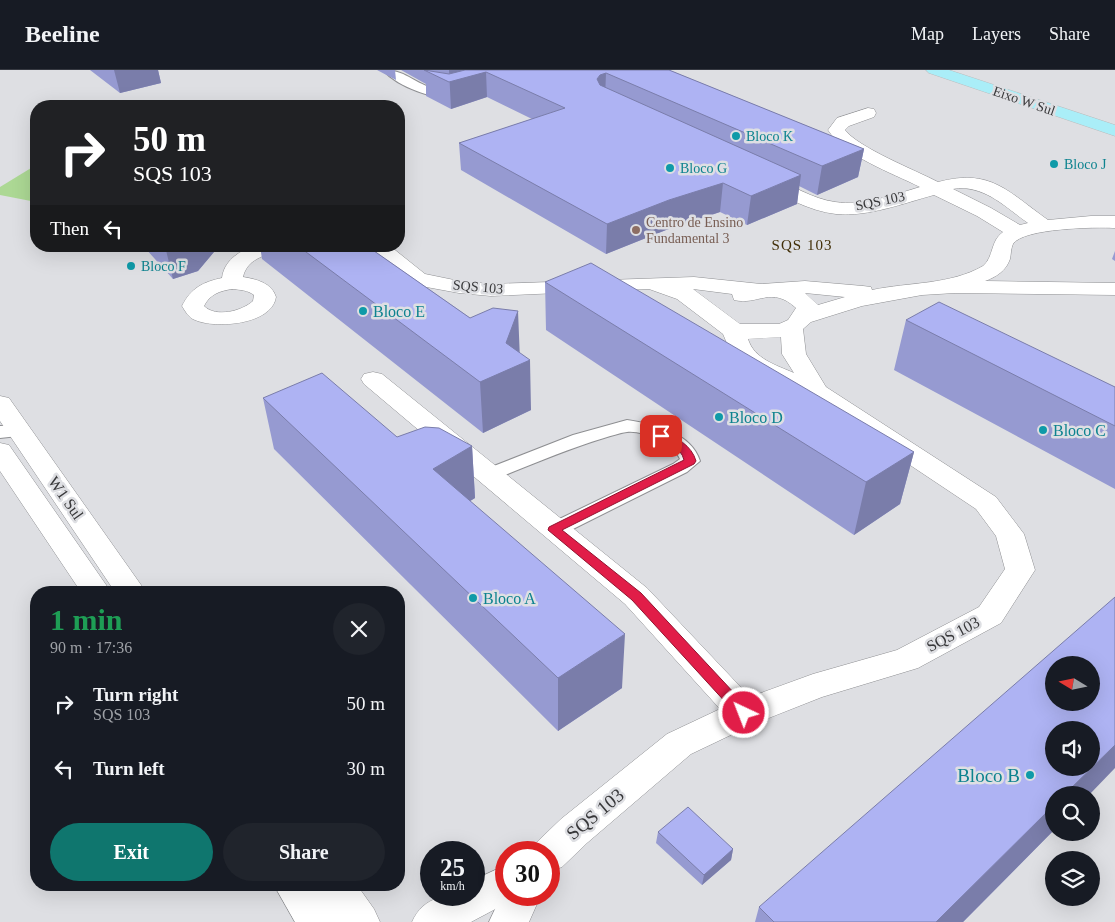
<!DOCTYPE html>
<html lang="en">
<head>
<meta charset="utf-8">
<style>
  body { margin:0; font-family:"Times New Roman",serif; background:#20242c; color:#f1f3f6; height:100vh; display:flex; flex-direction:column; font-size:19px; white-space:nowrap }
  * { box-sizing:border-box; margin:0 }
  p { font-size:16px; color:#9ea1a6 }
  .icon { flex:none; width:28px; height:28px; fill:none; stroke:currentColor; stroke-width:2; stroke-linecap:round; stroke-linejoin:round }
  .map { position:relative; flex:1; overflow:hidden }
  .sheet { position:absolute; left:30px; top:516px; width:375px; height:305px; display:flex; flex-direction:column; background:#171b24; border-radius:20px; box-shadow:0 5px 20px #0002 }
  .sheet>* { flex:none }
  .guide { position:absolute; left:30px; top:30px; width:375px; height:152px; border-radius:20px; box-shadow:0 5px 20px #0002; background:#202124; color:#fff; overflow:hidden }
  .needle { width:32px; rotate:280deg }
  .controls { position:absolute; left:1045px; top:586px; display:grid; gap:10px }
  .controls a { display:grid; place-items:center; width:55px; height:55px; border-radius:50%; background:#171b24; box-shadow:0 5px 20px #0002; font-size:25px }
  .speed { position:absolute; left:420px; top:771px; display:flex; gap:10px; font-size:25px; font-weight:700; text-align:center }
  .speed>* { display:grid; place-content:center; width:65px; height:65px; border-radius:50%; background:#171b24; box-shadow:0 5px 20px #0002; line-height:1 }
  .speed small { font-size:12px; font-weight:400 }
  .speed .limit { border:8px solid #d22; background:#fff; color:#111 }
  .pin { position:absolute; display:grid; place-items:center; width:42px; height:42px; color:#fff; margin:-21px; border-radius:10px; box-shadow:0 2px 8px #0006 }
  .me { position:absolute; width:55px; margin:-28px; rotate:317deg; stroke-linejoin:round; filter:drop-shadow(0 0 4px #0008) }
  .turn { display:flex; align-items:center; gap:18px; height:105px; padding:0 20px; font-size:22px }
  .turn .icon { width:65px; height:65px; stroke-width:2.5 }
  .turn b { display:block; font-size:35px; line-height:42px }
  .then { display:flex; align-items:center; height:48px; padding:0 20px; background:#0003; gap:10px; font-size:19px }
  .round { display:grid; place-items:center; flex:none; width:52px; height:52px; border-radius:26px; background:#20242c }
  .summary { display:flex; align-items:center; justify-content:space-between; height:85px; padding:0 20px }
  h1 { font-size:30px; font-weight:700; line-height:38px; color:#1e9e55 }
  .button { display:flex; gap:10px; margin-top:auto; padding:10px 20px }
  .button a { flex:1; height:58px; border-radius:30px; background:#0f766e; color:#fff; font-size:20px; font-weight:700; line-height:58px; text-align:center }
  .button a+a { background:#20242c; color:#f1f3f6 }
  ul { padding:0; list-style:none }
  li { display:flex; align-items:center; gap:15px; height:65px; padding:0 20px }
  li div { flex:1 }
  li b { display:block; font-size:19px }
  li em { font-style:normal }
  header { display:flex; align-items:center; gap:30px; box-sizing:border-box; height:70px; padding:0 25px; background:#171b24; border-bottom:1px solid #363941 }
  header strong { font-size:24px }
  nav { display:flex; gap:28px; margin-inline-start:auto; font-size:18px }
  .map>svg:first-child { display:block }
  .green { fill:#acd894 }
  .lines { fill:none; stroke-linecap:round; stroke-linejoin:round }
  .service-casing { stroke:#8e8f92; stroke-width:2 }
  .minor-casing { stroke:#8e8f92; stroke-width:1 }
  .tertiary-casing { stroke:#8e8f92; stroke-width:1 }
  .primary-casing { stroke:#bbbbbc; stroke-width:1 }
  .service { fill:#fff; fill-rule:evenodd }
  .minor { fill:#fff; fill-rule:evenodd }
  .tertiary { fill:#fff; fill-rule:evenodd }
  .primary { fill:#aaeef8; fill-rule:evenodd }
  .wall { fill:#969ad1 }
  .shaded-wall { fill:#7a7daa }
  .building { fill:#aeb3f3; stroke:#7a7daa; fill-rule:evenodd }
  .route { fill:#e11d48; stroke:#92132f }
  .culture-dot { fill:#0f9aa8; stroke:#dedfe3; stroke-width:2 }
  .education-dot { fill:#8d6e63; stroke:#dedfe3; stroke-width:2 }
  .labels { text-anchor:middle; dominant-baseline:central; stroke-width:5; stroke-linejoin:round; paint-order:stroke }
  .far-street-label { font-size:14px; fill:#38383a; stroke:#dedfe3 }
  .far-culture-label { font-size:14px; fill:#0d838f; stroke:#dedfe3; text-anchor:start }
  .far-education-label { font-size:14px; fill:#785e54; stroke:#dedfe3; text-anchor:start }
  .far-neighbourhood-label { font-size:15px; letter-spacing:1px; fill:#412e06; stroke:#dedfe3 }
  .culture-label { font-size:16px; fill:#0d838f; stroke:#dedfe3; text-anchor:start }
  .street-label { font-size:16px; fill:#38383a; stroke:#dedfe3 }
  .near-culture-label { font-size:19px; fill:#0d838f; stroke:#dedfe3; text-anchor:end }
  .near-street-label { font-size:19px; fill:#38383a; stroke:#dedfe3 }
</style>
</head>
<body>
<header>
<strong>Beeline</strong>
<nav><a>Map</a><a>Layers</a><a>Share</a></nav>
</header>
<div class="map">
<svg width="1115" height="852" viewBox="0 0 1115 852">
  <rect width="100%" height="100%" fill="#dedfe3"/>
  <path class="green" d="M36 95V132L0 125V117Z"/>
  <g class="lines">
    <g class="service-casing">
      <path id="service" d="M383 0C405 0 413 12 432 18 440 21 453 18 459 24L457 26C436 32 397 16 383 0Z
        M627 350C653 354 691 362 700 391L687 402 561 465 554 467 547 465 544 460 547 455 673 394 680 389C674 374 642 360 627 362 619 363 611 366 604 368 567 379 531 395 495 409L488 411 481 409 478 405 481 401 573 365Z
        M20 355 27 357 29 361 27 365 0 368V356Z"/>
    </g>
    <g class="minor-casing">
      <path id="minor" d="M868 38 874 39 876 43 874 47 849 56 845 60C859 78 915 100 938 112 991 98 1007 121 1048 150L1091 146H1115V158C1096 157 1023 158 1013 174 1011 178 1011 184 1010 189 1006 201 996 207 985 211L1115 213V225L955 223 922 225 862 236 811 252 803 259 806 284 826 317 996 427 1024 464 1035 500 1001 553 918 598 822 627 756 653 691 684 587 773 562 797 549 802V782H531L536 773 561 749 667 664 720 639 625 534 364 314 361 309 364 304 373 302 382 304 647 518 750 627 813 604 897 580 979 537 1005 499 996 466 976 439 808 327 751 302 732 285 723 264 677 229 649 219 491 226 459 223 410 214 367 176H390L425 204 459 211 491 214 694 207 761 214 805 211 863 216 871 217 872 220C910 212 950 215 983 196 994 187 990 171 1003 162L977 146 934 125C904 133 869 147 836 144 808 141 782 125 757 113L755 109 757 105 764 103 771 105C790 115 813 129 835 132 863 136 893 125 920 117 890 102 846 87 828 60L837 48ZM959 118C988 118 1005 137 1028 153L1020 155 991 138 953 119ZM693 219 732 224 734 230C758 236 771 215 796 238L788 250 779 254H740ZM805 223 845 227 818 235ZM781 267 782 284 794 303C776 295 754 289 748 269Z
        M253 176H282L279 180C264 186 247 189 243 207 256 209 272 213 276 227 272 255 215 259 195 250 189 248 185 241 182 236 191 218 203 212 222 208 224 191 238 182 253 176ZM232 219C241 220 247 220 254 225L253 231C242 241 216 248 204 236 210 224 220 221 232 219Z
        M506 795V825L520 826 471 852H412C424 825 447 825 474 825V810Z"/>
    </g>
    <g class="tertiary-casing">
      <path id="tertiary" d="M0 326 9 328 146 522H115L0 351Z
        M0 373 9 375 111 522H81L0 401Z
        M274 815H357L374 839 380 852H295Z
        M506 816V825H541L529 852H489Z"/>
    </g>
    <g class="primary-casing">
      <path id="primary" d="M926 0H949L1115 55V66L929 3Z"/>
    </g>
    <use href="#service" class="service"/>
    <use href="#minor" class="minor"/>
    <use href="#tertiary" class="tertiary"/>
    <use href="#primary" class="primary"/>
  </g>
  <path class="wall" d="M90 0H158L161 13 120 23Z
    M377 0H395L396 10Z
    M401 0H669L864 79 858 107 817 125 799 116 797 134 747 155 720 142 666 160 606 184 461 100 459 73 532 49 487 27 451 39 426 26V14Z
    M145 176H219L198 201 173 209 145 178Z
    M260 176H367L519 282 531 340 483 363 262 189Z
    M1115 181V191L1112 189Z
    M545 212 914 382 900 434 854 465 546 260Z
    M906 250 1115 317V419L894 300Z
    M263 328 397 367 472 376 475 428 470 431 622 618 558 661 274 379Z
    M1054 725V760L963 852H755L759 837Z
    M658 762 733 779 731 790 702 815 656 773Z"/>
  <path class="shaded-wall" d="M114 0H158L161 13 120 23Z
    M449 0H524L486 2 487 27 451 39Z
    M606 3 605 29 597 9 600 5Z
    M864 79 858 107 817 125 822 96Z
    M801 105 797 134 747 155 751 126Z
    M723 113 720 142 666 160 606 184 607 154 669 130Z
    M165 176H219L198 201 173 209Z
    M518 241 520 290H530L531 340 483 363 480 312Z
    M472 376 475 428 438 451 433 399Z
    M914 382 900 434 854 465 866 412Z
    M625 564 622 618 558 661V608Z
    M1115 675V698L1089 725H1064Z
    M1054 735V760L963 852H936Z
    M733 779 731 790 702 815 704 805Z"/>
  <path class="building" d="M424 0 449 4 465 0H669L864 79 822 96 606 3 600 5 597 9 600 15 801 105 751 126 723 113 669 130 607 154 459 73 565 38 486 2 449 12Z
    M298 176H367L470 248 493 238 518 241 506 273 530 290 480 312Z
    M591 193 914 382 866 412 545 212Z
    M939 232 1115 317V356L906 250Z
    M322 303 397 367 425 357 439 358 472 376 433 399 625 564 558 608 263 328Z
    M1115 527V675L1064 725H1054V735L936 852H774L759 837ZM1054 595H1091V632H1054ZM1054 660H1091V698H1054Z
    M688 737 733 779 704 805 658 762Z"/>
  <path class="route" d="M661 362C676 366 692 376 696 391L694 394 562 460 641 523 749 639 751 643 749 647 744 648 739 647 632 530 548 460 549 457 684 390C681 376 665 374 656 366Z"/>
  <g class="culture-dot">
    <circle cx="736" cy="66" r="5"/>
    <circle cx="1054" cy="94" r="5"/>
    <circle cx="670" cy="98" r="5"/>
    <circle cx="131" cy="196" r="5"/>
    <circle cx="363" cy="241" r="5"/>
    <circle cx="719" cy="347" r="5"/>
    <circle cx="1043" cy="360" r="5"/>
    <circle cx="473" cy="528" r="5"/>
    <circle cx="1030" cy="705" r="5"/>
  </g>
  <circle class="education-dot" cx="636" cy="160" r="5"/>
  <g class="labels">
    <g class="far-street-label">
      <text transform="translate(1024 31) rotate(19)">Eixo W Sul</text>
      <text transform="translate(880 131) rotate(-12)">SQS 103</text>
      <text transform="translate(478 217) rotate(5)">SQS 103</text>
    </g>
    <g class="far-culture-label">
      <text x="746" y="66">Bloco K</text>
      <text x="1064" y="94">Bloco J</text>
      <text x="680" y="98">Bloco G</text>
      <text x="141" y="196">Bloco F</text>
    </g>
    <g class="far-education-label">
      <text x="646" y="152">Centro de Ensino<tspan x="646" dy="16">Fundamental 3</tspan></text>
    </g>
    <g class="far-neighbourhood-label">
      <text x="802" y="175">SQS 103</text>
    </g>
    <g class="culture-label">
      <text x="373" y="241">Bloco E</text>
      <text x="729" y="347">Bloco D</text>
      <text x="1053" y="360">Bloco C</text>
      <text x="483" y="528">Bloco A</text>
    </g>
    <g class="street-label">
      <text transform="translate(66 428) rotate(55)">W1 Sul</text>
      <text transform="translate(953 564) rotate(-28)">SQS 103</text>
    </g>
    <g class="near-culture-label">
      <text x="1020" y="705">Bloco B</text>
    </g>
    <g class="near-street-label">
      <text transform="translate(595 744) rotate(-40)">SQS 103</text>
    </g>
  </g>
</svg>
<div class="controls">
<a><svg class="needle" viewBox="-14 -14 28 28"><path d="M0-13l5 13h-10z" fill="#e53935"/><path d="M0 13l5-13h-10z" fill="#9ea1a6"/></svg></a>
<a><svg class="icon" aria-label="sound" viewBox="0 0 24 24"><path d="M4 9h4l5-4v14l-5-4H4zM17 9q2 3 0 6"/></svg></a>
<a><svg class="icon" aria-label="search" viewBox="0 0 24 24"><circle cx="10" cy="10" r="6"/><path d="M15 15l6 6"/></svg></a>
<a><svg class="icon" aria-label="layers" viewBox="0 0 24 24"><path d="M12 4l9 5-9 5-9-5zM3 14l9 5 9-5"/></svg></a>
</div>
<div class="speed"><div>25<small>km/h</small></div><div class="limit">30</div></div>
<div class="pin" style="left:661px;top:366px;background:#d93025"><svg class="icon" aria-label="arrive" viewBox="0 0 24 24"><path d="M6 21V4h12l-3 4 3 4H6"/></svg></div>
<svg class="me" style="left:744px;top:643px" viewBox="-20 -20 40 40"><circle r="17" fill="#e11d48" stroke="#fff" stroke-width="3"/><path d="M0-11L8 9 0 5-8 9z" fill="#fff"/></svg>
<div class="guide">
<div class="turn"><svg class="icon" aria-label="right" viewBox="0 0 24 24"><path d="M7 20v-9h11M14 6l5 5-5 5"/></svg><div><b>50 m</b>SQS 103</div></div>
<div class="then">Then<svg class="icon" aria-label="left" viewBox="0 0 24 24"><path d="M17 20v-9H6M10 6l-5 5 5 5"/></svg></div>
</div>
<section class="sheet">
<div class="summary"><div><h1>1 min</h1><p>90 m · 17:36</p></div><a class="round"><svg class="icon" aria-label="close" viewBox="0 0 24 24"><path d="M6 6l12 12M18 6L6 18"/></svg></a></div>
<ul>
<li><svg class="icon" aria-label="right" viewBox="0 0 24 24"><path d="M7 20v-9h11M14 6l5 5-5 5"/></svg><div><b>Turn right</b><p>SQS 103</p></div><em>50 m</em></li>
<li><svg class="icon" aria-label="left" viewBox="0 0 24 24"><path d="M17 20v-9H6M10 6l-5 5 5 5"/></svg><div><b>Turn left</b></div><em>30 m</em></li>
</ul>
<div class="button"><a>Exit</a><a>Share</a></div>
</section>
</div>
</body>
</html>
